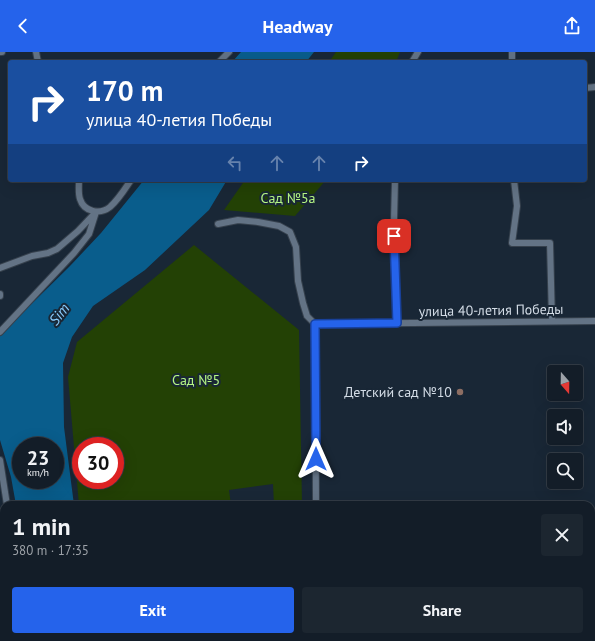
<!DOCTYPE html>
<html lang="en">
<head>
<meta charset="utf-8">
<style>
  body { margin:0; font-family:"PT Sans",sans-serif; background:#1c2630; color:#f1f3f6; height:100vh; display:flex; flex-direction:column; font-size:15px; white-space:nowrap }
  * { box-sizing:border-box; margin:0 }
  p { font-size:13px; color:#9da2a8 }
  .icon { flex:none; width:22px; height:22px; fill:none; stroke:currentColor; stroke-width:2; stroke-linecap:round; stroke-linejoin:round }
  .map { position:relative; flex:1; overflow:hidden }
  .drawer { position:absolute; left:0px; top:449px; width:595px; height:140px; display:flex; flex-direction:column; background:#131d28; border-radius:12px 12px 0 0; box-shadow:0 4px 16px #0002,0 0 0 1px #323b45 }
  .drawer>* { flex:none }
  .hud { position:absolute; left:8px; top:8px; width:579px; height:122px; border-radius:4px; box-shadow:0 4px 16px #0002,0 0 0 1px #323b45; background:#1a4fa0; color:#fff; overflow:hidden }
  .needle { width:26px; rotate:160deg }
  .buttons { position:absolute; left:547px; top:313px; display:grid; gap:8px }
  .buttons a { display:grid; place-items:center; width:36px; height:36px; border-radius:4px; background:#131d28; box-shadow:0 4px 16px #0002,0 0 0 1px #323b45; font-size:20px }
  .speed { position:absolute; left:12px; top:385px; display:flex; gap:8px; font-size:20px; font-weight:700; text-align:center }
  .speed>* { display:grid; place-content:center; width:52px; height:52px; border-radius:50%; background:#131d28; box-shadow:0 4px 16px #0002,0 0 0 1px #323b45; line-height:1 }
  .speed small { font-size:10px; font-weight:400 }
  .speed .limit { border:6px solid #d22; background:#fff; color:#111 }
  .pin { position:absolute; display:grid; place-items:center; width:34px; height:34px; color:#fff; margin:-17px; border-radius:8px; box-shadow:0 2px 6px #0006 }
  .me { position:absolute; width:44px; margin:-22px; rotate:0deg; stroke-linejoin:round; filter:drop-shadow(0 0 3px #0008) }
  .turn { display:flex; align-items:center; gap:14px; height:84px; padding:0 12px; font-size:18px }
  .turn .icon { width:52px; height:52px; stroke-width:2.5 }
  .turn b { display:block; font-size:28px; line-height:34px }
  .lanes { display:flex; align-items:center; height:38px; padding:0 12px; background:#0003; justify-content:center; gap:20px; direction:ltr }
  .lanes .off { opacity:.35 }
  .round { display:grid; place-items:center; flex:none; width:42px; height:42px; border-radius:4px; background:#1c2630 }
  .summary { display:flex; align-items:center; justify-content:space-between; height:68px; padding:0 12px }
  h1 { font-size:24px; font-weight:700; line-height:30px }
  .button { display:flex; gap:8px; margin-top:auto; padding:8px 12px }
  .button a { flex:1; height:46px; border-radius:4px; background:#2563eb; color:#fff; font-size:16px; font-weight:700; line-height:46px; text-align:center }
  .button a+a { background:#1c2630; color:#f1f3f6 }
  header { display:flex; justify-content:space-between; align-items:center; height:52px; padding:0 12px; background:#2563eb; color:#fff; font-size:18px; font-weight:700 }
  .map>svg:first-child { display:block }
  .green { fill:#234105; fill-rule:evenodd }
  .water { fill:#095d8c; fill-rule:evenodd }
  .lines { fill:none; stroke-linecap:round; stroke-linejoin:round }
  .stream { stroke:#095d8c; stroke-width:1.5 }
  .street-casing { stroke:#36414d; stroke-width:8 }
  .street { stroke:#637385; stroke-width:6 }
  .route-casing { stroke:#184099; stroke-width:10 }
  .route { stroke:#2563eb; stroke-width:7 }
  .education-dot { fill:#8d6e63; stroke:#192736; stroke-width:1.5 }
  .labels { text-anchor:middle; dominant-baseline:central; stroke-width:4; stroke-linejoin:round; paint-order:stroke }
  .park-label { font-size:14px; fill:#b6f785; stroke:#192736 }
  .street-label { font-size:14px; fill:#d3dce6; stroke:#192736 }
  .poi-label { font-size:14px; fill:#d3dce6; stroke:#192736; text-anchor:end }
  .water-label { font-size:15px; font-style:italic; fill:#8accfd; stroke:#192736 }
</style>
</head>
<body>
<header><svg class="icon" aria-label="back" viewBox="0 0 24 24"><path d="M15 5l-7 7 7 7"/></svg>Headway<svg class="icon" aria-label="share" viewBox="0 0 24 24"><path d="M12 15V3M7 8l5-5 5 5M5 13v7h14v-7"/></svg></header>
<div class="map">
<svg width="595" height="589" viewBox="0 0 595 589">
  <rect width="100%" height="100%" fill="#192736"/>
  <path class="green" d="M336 0H400L396 10H329Z
    M245 128H326L295 164 224 158Z
    M194 193 299 278 302 453H274L273 432 229 438 231 453H79L68 325 77 290ZM81 394H115V428H81Z
    M86 585H303V589H85Z"/>
  <path class="water" d="M241 0H314L306 10H232Z
    M144 128H227L209 158 145 218 93 254 72 285 63 311 64 375 74 453H16L11 425 0 388V283L70 214 101 181ZM21 394H55V428H21Z
    M24 585H76V589H24Z"/>
  <g class="lines">
    <path class="stream" d="M0 535 4 533"/>
    <g class="street-casing">
      <path id="street" d="M0 0H2
        M36 0 38 10
        M512 0V10
        M219 10 229 0
        M412 10 418 0
        M585 36 595 35
        M79 128C79 134 78 141 80 147 84 160 100 163 110 155 118 148 125 137 131 128
        M395 128 394 169 397 271
        M514 128 517 154 512 191H550L552 269
        M218 172 238 168 258 170 279 174 290 180 296 195 298 229 303 251 307 264 315 272 316 453
        M0 216 32 204 48 201 57 197 78 179 95 161
        M0 242V244
        M315 272 595 269
        M0 280 74 201 89 182 96 160
        M0 408 7 453
        M591 507H595
        M0 524 4 521
        M1 545 4 581
        M4 585 5 589
        M400 585V589"/>
    </g>
    <use href="#street" class="street"/>
  </g>
  <g class="lines">
    <g class="route-casing">
      <path id="route" d="M316 407 315 272 397 271 394 184"/>
    </g>
    <use href="#route" class="route"/>
  </g>
  <circle class="education-dot" cx="460" cy="340" r="4"/>
  <g class="labels">
    <g class="park-label">
      <text x="288" y="146">Сад №5а</text>
      <text x="196" y="328">Сад №5</text>
    </g>
    <g class="street-label">
      <text transform="translate(491 258) rotate(-1)">улица 40-летия Победы</text>
    </g>
    <g class="poi-label">
      <text x="452" y="340">Детский сад №10</text>
    </g>
    <g class="water-label">
      <text transform="translate(59 262) rotate(-52)">Sim</text>
    </g>
  </g>
</svg>
<div class="buttons">
<a><svg class="needle" viewBox="-14 -14 28 28"><path d="M0-13l5 13h-10z" fill="#e53935"/><path d="M0 13l5-13h-10z" fill="#9da2a8"/></svg></a>
<a><svg class="icon" aria-label="sound" viewBox="0 0 24 24"><path d="M4 9h4l5-4v14l-5-4H4zM17 9q2 3 0 6"/></svg></a>
<a><svg class="icon" aria-label="search" viewBox="0 0 24 24"><circle cx="10" cy="10" r="6"/><path d="M15 15l6 6"/></svg></a>
</div>
<div class="speed"><div>23<small>km/h</small></div><div class="limit">30</div></div>
<div class="pin" style="left:394px;top:184px;background:#d93025"><svg class="icon" aria-label="arrive" viewBox="0 0 24 24"><path d="M6 21V4h12l-3 4 3 4H6"/></svg></div>
<svg class="me" style="left:316px;top:407px" viewBox="-20 -20 40 40"><path d="M0-17L14 15 0 8-14 15z" fill="#2563eb" stroke="#fff" stroke-width="4"/></svg>
<div class="hud">
<div class="turn"><svg class="icon" aria-label="right" viewBox="0 0 24 24"><path d="M7 20v-9h11M14 6l5 5-5 5"/></svg><div><b>170 m</b>улица 40-летия Победы</div></div>
<div class="lanes"><svg class="icon off" aria-label="left" viewBox="0 0 24 24"><path d="M17 20v-9H6M10 6l-5 5 5 5"/></svg><svg class="icon off" aria-label="ahead" viewBox="0 0 24 24"><path d="M12 20V5M6 11l6-6 6 6"/></svg><svg class="icon off" aria-label="ahead" viewBox="0 0 24 24"><path d="M12 20V5M6 11l6-6 6 6"/></svg><svg class="icon" aria-label="right" viewBox="0 0 24 24"><path d="M7 20v-9h11M14 6l5 5-5 5"/></svg></div>
</div>
<section class="drawer">
<div class="summary"><div><h1>1 min</h1><p>380 m · 17:35</p></div><a class="round"><svg class="icon" aria-label="close" viewBox="0 0 24 24"><path d="M6 6l12 12M18 6L6 18"/></svg></a></div>
<div class="button"><a>Exit</a><a>Share</a></div>
</section>
</div>
</body>
</html>
